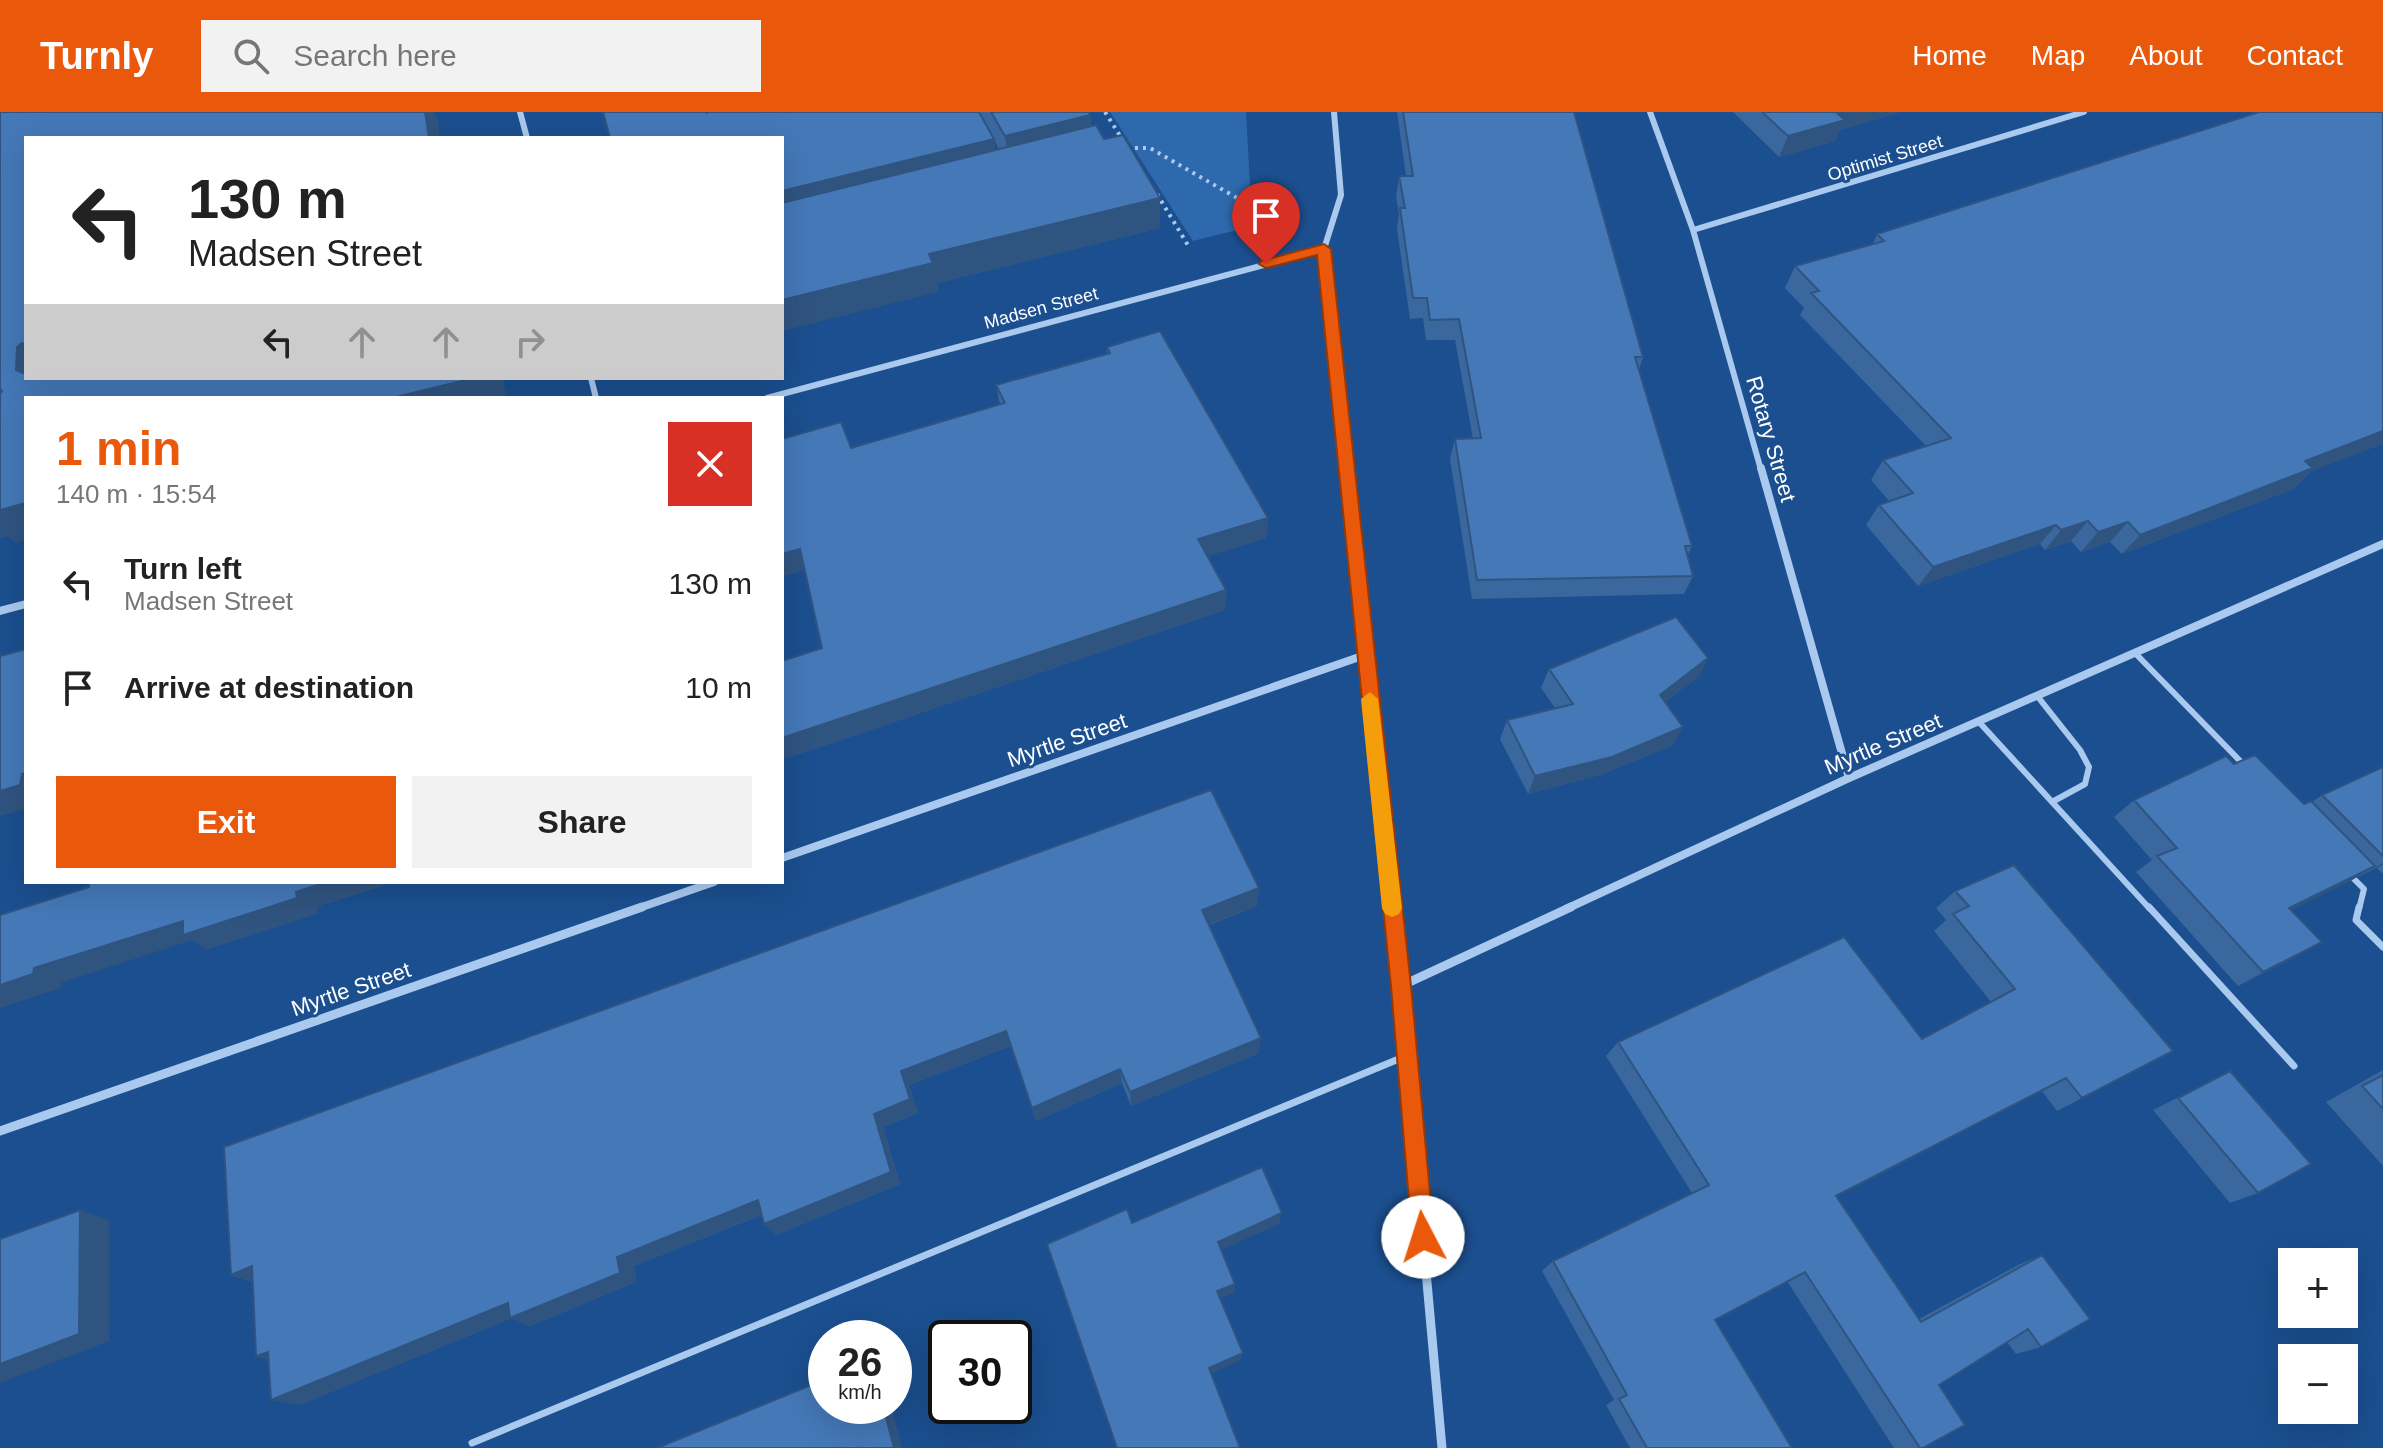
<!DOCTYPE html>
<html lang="en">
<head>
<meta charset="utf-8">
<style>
  body { margin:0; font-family:Arial,sans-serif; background:#f2f2f2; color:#222; height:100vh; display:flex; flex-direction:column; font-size:30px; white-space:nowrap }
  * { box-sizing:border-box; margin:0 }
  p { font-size:26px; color:#767676 }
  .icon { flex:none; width:44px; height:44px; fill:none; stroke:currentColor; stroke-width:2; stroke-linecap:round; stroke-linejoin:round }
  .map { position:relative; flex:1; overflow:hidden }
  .drawer { position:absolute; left:24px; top:284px; width:760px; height:488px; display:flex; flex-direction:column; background:#fff; border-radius:0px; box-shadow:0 8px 32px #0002 }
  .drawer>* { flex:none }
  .banner { position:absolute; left:24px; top:24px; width:760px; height:244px; border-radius:0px; box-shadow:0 8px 32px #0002; background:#fff; color:#222; overflow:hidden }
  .controls { position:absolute; left:2278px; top:1136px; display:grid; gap:16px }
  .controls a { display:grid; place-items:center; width:80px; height:80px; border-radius:0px; background:#fff; box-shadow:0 8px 32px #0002; font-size:40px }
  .speed { position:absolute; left:808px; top:1208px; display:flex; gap:16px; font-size:40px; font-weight:700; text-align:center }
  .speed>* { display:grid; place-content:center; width:104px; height:104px; border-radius:50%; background:#fff; box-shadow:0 8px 32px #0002; line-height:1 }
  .speed small { font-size:20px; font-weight:400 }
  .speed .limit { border:4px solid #111; border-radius:12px; background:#fff; color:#111 }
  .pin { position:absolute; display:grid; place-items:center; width:68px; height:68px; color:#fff; margin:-82px -34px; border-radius:50% 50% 50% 0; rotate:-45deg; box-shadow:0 0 8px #0007 }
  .pin .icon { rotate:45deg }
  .me { position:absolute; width:88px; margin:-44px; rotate:355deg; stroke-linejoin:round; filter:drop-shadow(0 0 6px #0008) }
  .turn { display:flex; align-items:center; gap:28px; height:168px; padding:0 32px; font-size:36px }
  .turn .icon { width:104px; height:104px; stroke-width:2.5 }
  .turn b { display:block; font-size:56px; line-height:68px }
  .lanes { display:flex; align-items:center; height:76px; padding:0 32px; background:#0003; justify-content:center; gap:40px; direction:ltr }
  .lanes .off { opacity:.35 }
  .round { display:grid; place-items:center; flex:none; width:84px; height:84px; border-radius:0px; background:#f2f2f2 }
  .head { display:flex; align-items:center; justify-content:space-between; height:136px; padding:0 32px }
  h1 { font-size:48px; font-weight:600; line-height:60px; color:#ea580c }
  .cta { display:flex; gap:16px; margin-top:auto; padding:16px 32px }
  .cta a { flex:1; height:92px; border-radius:0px; background:#ea580c; color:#fff; font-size:32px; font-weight:600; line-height:92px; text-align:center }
  .cta a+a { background:#f2f2f2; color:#222 }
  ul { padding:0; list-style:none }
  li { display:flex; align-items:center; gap:24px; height:104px; padding:0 32px }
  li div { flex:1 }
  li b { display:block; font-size:30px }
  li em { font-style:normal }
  header { display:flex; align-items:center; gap:48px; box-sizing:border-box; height:112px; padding:0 40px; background:#ea580c; color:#fff }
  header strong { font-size:38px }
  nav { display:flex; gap:44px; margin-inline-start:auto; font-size:28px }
  .search { width:560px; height:72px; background:#f2f2f2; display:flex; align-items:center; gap:20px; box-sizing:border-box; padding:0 28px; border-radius:0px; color:#767676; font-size:30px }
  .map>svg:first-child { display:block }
  .green { fill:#2e69ad }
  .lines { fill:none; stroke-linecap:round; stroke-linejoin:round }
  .path { stroke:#a9c9ee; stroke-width:4; stroke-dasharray:3 5; stroke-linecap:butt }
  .lane-far1 { stroke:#a9c9ee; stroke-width:6 }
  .lane { stroke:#a9c9ee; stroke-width:7 }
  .street-far2 { stroke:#a9c9ee; stroke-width:6 }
  .street-far1 { stroke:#a9c9ee; stroke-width:8 }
  .street { stroke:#a9c9ee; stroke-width:9 }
  .wall { fill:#3a679d }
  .shaded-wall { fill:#305480 }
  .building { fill:#4478b7; stroke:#305480; stroke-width:2 }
  .route { fill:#ea580c; stroke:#983908; stroke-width:2 }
  .slow { fill:#f59e0b }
  .labels { text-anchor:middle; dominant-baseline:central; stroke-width:6; stroke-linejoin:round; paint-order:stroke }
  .far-street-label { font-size:18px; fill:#fff; stroke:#1b4f8f }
  .street-label { font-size:22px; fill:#fff; stroke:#1b4f8f }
</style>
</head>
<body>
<header>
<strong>Turnly</strong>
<div class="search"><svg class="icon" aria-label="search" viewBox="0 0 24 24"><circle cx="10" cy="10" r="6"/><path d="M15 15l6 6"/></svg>Search here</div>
<nav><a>Home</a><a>Map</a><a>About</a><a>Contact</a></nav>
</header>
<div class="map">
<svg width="2383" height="1336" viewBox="0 0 2383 1336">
  <rect width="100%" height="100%" fill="#1b4f8f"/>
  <path class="green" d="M1110 0H1246L1252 110 1237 118 1193 129Z"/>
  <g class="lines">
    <path class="path" d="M1105 0 1124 30
      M1127 36H1150L1237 86
      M1157 82 1189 135"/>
    <path class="lane-far1" d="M2136 542 2245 654
      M2038 585 2080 638 2089 655 2085 672 2052 690
      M1979 610 2150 797
      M2350 763 2364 777 2359 797"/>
    <path class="lane" d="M2149 795 2294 954
      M2359 795 2356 808 2383 835
      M472 1331 1406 944"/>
    <path class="street-far2" d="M520 0 527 26
      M1334 0 1341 83 1324 137 1347 358
      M1650 0 1693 118 1761 358
      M1693 118 2084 0
      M591 266 596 286
      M767 286 1324 137"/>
    <path class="street-far1" d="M1347 356 1393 797
      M1761 356 1849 666
      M0 499 26 492
      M782 746 1365 543
      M636 797 714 770
      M1566 797 1849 666 2383 432"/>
    <path class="street" d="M1393 795 1442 1336
      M1401 874 1571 795
      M0 1019 642 795"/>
  </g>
  <path class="wall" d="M979 0H1089L1090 3 1091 14 1160 86V116L937 171 938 180 707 1 994 27 995 38 999 37Z
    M1397 0H1574L1643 245 1639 258 1692 434 1688 443 1693 464 1684 482 1472 487 1450 347 1455 327H1473L1455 228H1426L1423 206 1410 207 1397 117 1399 102 1396 85 1399 64H1406Z
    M1733 0H1900L1840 18 1835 29 1779 45Z
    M1877 122 2310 360 2293 377 2122 442 2110 430 2081 440 2071 429 2045 438 2040 432 1918 474 1866 413 1879 393 1889 389 1871 368 1883 348 1926 334 1800 203 1804 196 1785 176 1795 154 1873 132Z
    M1107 235 1268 406 1266 426 1207 444 1226 478 1225 498 823 634 782 647V549L822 536 851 336 1000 293 996 273 1107 242Z
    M1708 546 1698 565 1665 590 1673 633 1603 662 1528 682 1500 627 1507 608 1555 596 1541 576 1549 557Z
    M2234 652 2304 692 2312 690 2322 683 2383 655V762L2377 756 2360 764H2359L2291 798 2296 845 2238 874 2136 760 2152 748 2114 705 2134 688Z
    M1259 776 1257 794 1209 813 1259 941 1131 994 1122 971 1036 1009 1011 934 909 973 918 1001 883 1015 900 1072 776 1123 761 1103 634 1154 636 1170 530 1214 512 1206 299 1293 268 1247 256 1244 253 1170 231 1163Z
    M1955 779 2173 939 2057 999 2042 979 1836 1085 1919 1207 2018 1153 2042 1143 2041 1235 2016 1242 2007 1230 1939 1273 1923 1336H1894L1787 1169 1715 1208 1792 1336H1630L1606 1293 1614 1288 1542 1159 1553 1149 1692 1081 1606 944 1618 930 1922 927 1991 890 1934 819 1946 808 1936 796Z
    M2383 958V1054L2326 990Z
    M2230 959 2258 1081 2230 1091 2153 998Z"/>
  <path class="shaded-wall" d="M425 0H433L438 8 440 26H429Z
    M1841 0H1900L1840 18 1835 29 1779 45 1788 24Z
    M1090 3 1092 33 1009 54 1005 24Z
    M994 27 998 57 782 111V79Z
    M1160 86V116L937 171 938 180 782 219V188L929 142Z
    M22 231 26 235V266L45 286 16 258 17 235Z
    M474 266H503L506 286H392Z
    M2383 319V332L2310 360 2293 377 2122 442 2140 423 2305 349Z
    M26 391V428L16 431 8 424 0 426V398Z
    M1268 406 1266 426 1198 447V427Z
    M2088 409 2071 429 2045 438 2061 418Z
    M2128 410 2110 430 2081 440 2098 420Z
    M2056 413 2040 432 1918 474 1933 455Z
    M800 437 808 457 782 465V442Z
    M1226 478 1225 498 823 634 782 647V626Z
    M1708 546 1698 565 1650 602 1660 583Z
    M1683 615 1673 633 1603 662 1528 682 1535 664Z
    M26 661V697L0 704V679L22 662Z
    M2383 751V753L2360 764Z
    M2375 754 2349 770 2264 811 2289 796Z
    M326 770H395L317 795V802L206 838 192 828 61 871V876L0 896V873L34 856 183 809 296 780Z
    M1259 776 1257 794 1202 815V798Z
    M2322 830 2296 845 2238 874 2263 860Z
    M1006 919 1011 934 909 973 918 1001 883 1015 900 1072 776 1123 764 1112 901 959Z
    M1261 926 1259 941 1131 994 1130 980Z
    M1120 957 1122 971 1036 1009 1032 996Z
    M2066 966 2042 979 1817 1095 1836 1084Z
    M758 1088 770 1099 634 1154 636 1170 530 1214 512 1206 299 1293 271 1288Z
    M80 1098 109 1108V1229L0 1271V1252Z
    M1282 1101 1279 1112 1217 1140 1218 1130Z
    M252 1154 259 1172 231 1163Z
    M1235 1172 1234 1181 1216 1188 1217 1179Z
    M268 1240 284 1251 256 1244Z
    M1243 1241 1241 1248 1208 1263 1209 1256Z
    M883 1294H891L902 1336H894Z"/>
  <path class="building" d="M0 0H425L429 26H26V233L22 231 17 235 16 258 23 261 26 258V266H474L392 286H26V391L0 398V282L2 279 0 277Z
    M603 0H705L707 1 708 0H979L994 27 782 79V26H610Z
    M991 0H1089L1090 3 1005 24Z
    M1403 0H1574L1643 245H1635L1692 434H1685L1693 464 1477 468 1455 327 1481 326 1459 207 1430 208 1427 186H1413L1400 96H1405L1399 64H1413Z
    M1762 0H1841L1837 1 1845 8 1788 24Z
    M2259 0H2383V319L2305 349 2313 356 2140 423 2128 410 2098 420 2088 409 2061 418 2056 413 1933 455 1879 393 1913 381 1883 348 1951 326 1811 181 1819 179 1795 154 1884 129 1877 122Z
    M1096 13 1104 27 1123 23 1160 86 929 142 933 151 782 188V91Z
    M1160 219 1268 406 1198 427 1226 478 782 626V549L822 536 800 437 782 442V327L841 310 851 336 1005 291 996 273 1110 241 1107 235Z
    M1676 505 1708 546 1660 583 1683 615 1612 645 1535 664 1507 608 1573 592 1549 557Z
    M26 537V661L22 662 20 673 0 679V544Z
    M2255 643 2304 692 2311 689 2375 754 2289 796 2322 830 2263 860 2157 744 2177 736 2134 688 2226 644 2234 652Z
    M2383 655V744L2322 683Z
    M1211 678 1259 776 1202 798 1261 926 1130 980 1120 957 1032 996 1006 919 901 959 910 987 874 1002 891 1060 764 1112 758 1088 617 1145 620 1161 510 1206 508 1191 271 1288 268 1240 256 1244 252 1154 231 1163 224 1035Z
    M2014 753 2173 939 2082 986 2066 966 1836 1084 1921 1210 2042 1143 2090 1207 2041 1235 2028 1217 1939 1273 1965 1313 1923 1336H1920L1805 1160 1715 1208 1792 1336H1647L1619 1287 1627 1283 1553 1149 1709 1073 1618 930 1844 825 1922 927 2015 877 1953 802 1969 794 1955 779Z
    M89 770H326L296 780 297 786 183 823V809L34 856 33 862 0 873V803L89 775Z
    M2230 959 2311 1052 2258 1081 2178 986Z
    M2383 963V997L2362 974Z
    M1262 1055 1282 1101 1218 1130 1235 1172 1217 1179 1243 1241 1209 1256 1240 1336H1117L1047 1132 1127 1097 1132 1111Z
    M80 1098 79 1222 0 1252V1127Z
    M826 1267V1294H883L894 1336H657Z"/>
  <path class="route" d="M1324 132 1331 137 1411 874 1434 1125 1430 1133 1423 1136 1415 1133 1412 1125 1391 874 1317 143 1266 156 1259 152 1261 149Z"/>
  <path class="slow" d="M1370 580 1378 587 1402 796 1399 802 1392 805 1385 802 1382 796 1361 587Z"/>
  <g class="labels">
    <g class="far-street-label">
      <text transform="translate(1885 46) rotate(-17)">Optimist Street</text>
      <text transform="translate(1041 196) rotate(-15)">Madsen Street</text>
    </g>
    <g class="street-label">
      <text transform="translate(1771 327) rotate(74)">Rotary Street</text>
      <text transform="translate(1067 628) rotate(-19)">Myrtle Street</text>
      <text transform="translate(1883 632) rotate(-23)">Myrtle Street</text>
      <text transform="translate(351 877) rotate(-19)">Myrtle Street</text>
    </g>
  </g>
</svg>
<div class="controls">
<a>+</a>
<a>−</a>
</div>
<div class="speed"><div>26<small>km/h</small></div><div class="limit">30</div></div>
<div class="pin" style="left:1266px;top:152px;background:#d93025"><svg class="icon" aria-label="arrive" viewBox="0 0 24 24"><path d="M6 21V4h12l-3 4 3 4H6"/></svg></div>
<svg class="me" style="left:1423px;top:1125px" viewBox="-20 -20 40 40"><circle r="19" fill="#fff"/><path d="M0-13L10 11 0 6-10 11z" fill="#ea580c"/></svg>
<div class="banner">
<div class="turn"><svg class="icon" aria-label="left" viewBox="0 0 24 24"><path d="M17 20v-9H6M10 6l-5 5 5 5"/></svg><div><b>130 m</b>Madsen Street</div></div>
<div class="lanes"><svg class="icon" aria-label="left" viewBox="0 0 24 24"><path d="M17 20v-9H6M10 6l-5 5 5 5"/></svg><svg class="icon off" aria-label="ahead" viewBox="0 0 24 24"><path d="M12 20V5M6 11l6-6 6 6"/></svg><svg class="icon off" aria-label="ahead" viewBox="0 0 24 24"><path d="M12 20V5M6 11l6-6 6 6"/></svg><svg class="icon off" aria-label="right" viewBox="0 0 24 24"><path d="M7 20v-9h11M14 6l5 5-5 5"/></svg></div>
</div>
<section class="drawer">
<div class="head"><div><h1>1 min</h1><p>140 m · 15:54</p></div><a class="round" style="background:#d93025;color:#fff"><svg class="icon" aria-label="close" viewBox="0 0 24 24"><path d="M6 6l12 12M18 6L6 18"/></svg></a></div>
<ul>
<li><svg class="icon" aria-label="left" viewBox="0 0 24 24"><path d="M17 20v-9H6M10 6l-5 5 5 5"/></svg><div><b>Turn left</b><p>Madsen Street</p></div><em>130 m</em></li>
<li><svg class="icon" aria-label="arrive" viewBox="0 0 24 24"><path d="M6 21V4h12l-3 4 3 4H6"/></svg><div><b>Arrive at destination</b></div><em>10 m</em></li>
</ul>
<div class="cta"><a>Exit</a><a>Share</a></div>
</section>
</div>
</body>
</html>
